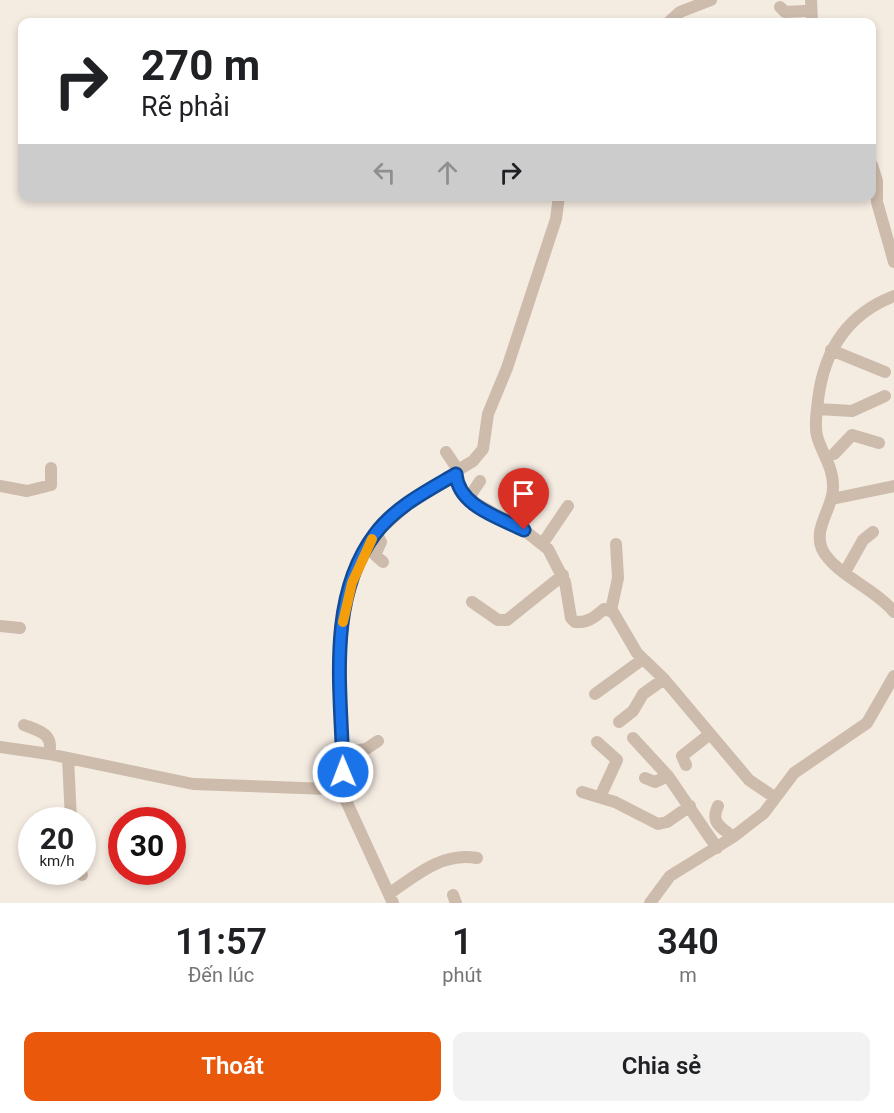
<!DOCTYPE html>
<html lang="vi">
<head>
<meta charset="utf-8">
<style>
  body { margin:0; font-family:Roboto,sans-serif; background:#f2f2f2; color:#202124; height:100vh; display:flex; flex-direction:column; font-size:22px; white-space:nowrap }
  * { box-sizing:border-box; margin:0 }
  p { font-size:20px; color:#757577 }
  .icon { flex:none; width:33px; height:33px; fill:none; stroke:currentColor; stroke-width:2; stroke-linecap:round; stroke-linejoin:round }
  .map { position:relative; height:903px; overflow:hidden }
  .drawer { display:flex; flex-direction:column; background:#fff; flex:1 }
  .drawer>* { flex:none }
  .banner { position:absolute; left:18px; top:18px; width:858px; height:183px; border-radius:12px; box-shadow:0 3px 9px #0003; background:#fff; color:#202124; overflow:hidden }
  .speed { position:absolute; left:18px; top:807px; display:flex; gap:12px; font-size:30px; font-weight:700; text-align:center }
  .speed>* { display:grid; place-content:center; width:78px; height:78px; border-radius:50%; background:#fff; box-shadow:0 3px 9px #0003; line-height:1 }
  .speed small { font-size:15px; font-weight:400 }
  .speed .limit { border:9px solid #d22; background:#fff; color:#111 }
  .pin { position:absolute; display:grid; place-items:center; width:51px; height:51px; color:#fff; margin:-62px -26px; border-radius:50% 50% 50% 0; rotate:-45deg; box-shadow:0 0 6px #0007 }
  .pin .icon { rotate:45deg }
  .me { position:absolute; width:66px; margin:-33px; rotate:359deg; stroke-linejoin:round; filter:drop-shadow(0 0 4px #0008) }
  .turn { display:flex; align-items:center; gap:21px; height:126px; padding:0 24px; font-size:27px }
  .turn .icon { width:78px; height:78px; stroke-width:2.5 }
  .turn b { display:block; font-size:42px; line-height:51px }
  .lanes { display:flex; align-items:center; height:57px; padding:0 24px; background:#0003; justify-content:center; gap:30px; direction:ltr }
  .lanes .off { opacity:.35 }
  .eta { display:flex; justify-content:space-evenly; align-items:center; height:102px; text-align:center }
  .eta b { font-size:36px; font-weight:600; line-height:42px }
  .cta { display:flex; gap:12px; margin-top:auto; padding:12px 24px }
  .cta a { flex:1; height:69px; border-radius:12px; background:#ea580c; color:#fff; font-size:24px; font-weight:600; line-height:69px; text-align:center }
  .cta a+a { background:#f2f2f2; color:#202124 }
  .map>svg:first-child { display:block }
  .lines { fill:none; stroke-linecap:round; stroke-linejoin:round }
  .minor { stroke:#cdbbac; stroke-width:12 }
  .route-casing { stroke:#114b97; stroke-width:15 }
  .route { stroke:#1a73e8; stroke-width:10 }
  .slow { stroke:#f59e0b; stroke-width:10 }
</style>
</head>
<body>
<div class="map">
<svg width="894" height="903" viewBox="0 0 894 903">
  <rect width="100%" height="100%" fill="#f4ebe1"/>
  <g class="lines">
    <path class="minor" d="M811 0 812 22
      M780 7 785 12 805 11
      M669 22 680 12 711 0
      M872 165 877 181V202L894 262
      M559 196 556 219 507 368 488 414 483 449 473 461 458 470 455 477 468 499 524 530 548 549 565 582 571 618 575 622C588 623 595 617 604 609L613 612 637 653 664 679 749 780 774 797
      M894 296C847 314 824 350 818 400 817 411 814 425 817 436 822 454 834 468 833 488 833 508 813 528 822 549 834 574 876 589 894 612
      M831 350 885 372
      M817 409 852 411 885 396
      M446 452 458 470
      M834 454 852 435 879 443
      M0 486 27 491 51 485V468
      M468 499 480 481
      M832 499 894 486
      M376 533 381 542 375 555 383 562
      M543 543 568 506
      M845 572 863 540 873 532
      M472 602 498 620H507L563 575
      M611 610 618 578 616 544
      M0 626 20 628
      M595 694 643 659
      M619 722 633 711 643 694 664 679
      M24 725C40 731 54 734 49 754
      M633 738 668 776 717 848
      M597 742 617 760 600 797
      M0 747 49 754 193 784 329 789 342 792
      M343 753 366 749 378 741
      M68 758 71 820
      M686 765 682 756 710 734
      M645 778 655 782 668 776
      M582 792 615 802 658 824 667 822 690 806
      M718 806C710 823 721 827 733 837
      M79 872 82 875
      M389 894C416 875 442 852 477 858
      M453 895 456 903
      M393 903 342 792 340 659 344 610 358 564 376 533 414 499 456 473
      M650 903 670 876 733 837 764 813 794 773 867 723 894 676"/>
  </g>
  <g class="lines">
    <g class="route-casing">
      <path id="route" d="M343 772C342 696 325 600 375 534 395 507 427 491 456 474 458 506 500 518 524 530"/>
    </g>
    <use href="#route" class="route"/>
    <path class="slow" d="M343 622 352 583 372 539"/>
  </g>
</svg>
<div class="speed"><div>20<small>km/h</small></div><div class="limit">30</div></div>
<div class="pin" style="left:524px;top:530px;background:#d93025"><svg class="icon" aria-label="arrive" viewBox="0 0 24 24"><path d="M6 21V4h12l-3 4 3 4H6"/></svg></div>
<svg class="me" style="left:343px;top:772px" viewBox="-20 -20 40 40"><circle r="17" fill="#1a73e8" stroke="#fff" stroke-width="3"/><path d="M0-11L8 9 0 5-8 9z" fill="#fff"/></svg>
<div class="banner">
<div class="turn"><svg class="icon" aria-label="right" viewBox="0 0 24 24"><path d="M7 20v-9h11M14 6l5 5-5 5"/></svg><div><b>270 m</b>Rẽ phải</div></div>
<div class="lanes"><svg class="icon off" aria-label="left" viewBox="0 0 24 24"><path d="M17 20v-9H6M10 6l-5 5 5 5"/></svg><svg class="icon off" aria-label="ahead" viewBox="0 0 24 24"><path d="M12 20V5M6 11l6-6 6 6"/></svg><svg class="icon" aria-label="right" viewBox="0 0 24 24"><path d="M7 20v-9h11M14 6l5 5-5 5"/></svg></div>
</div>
</div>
<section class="drawer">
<div class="eta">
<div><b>11:57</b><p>Đến lúc</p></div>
<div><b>1</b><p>phút</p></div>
<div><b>340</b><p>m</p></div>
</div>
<div class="cta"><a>Thoát</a><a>Chia sẻ</a></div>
</section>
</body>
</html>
